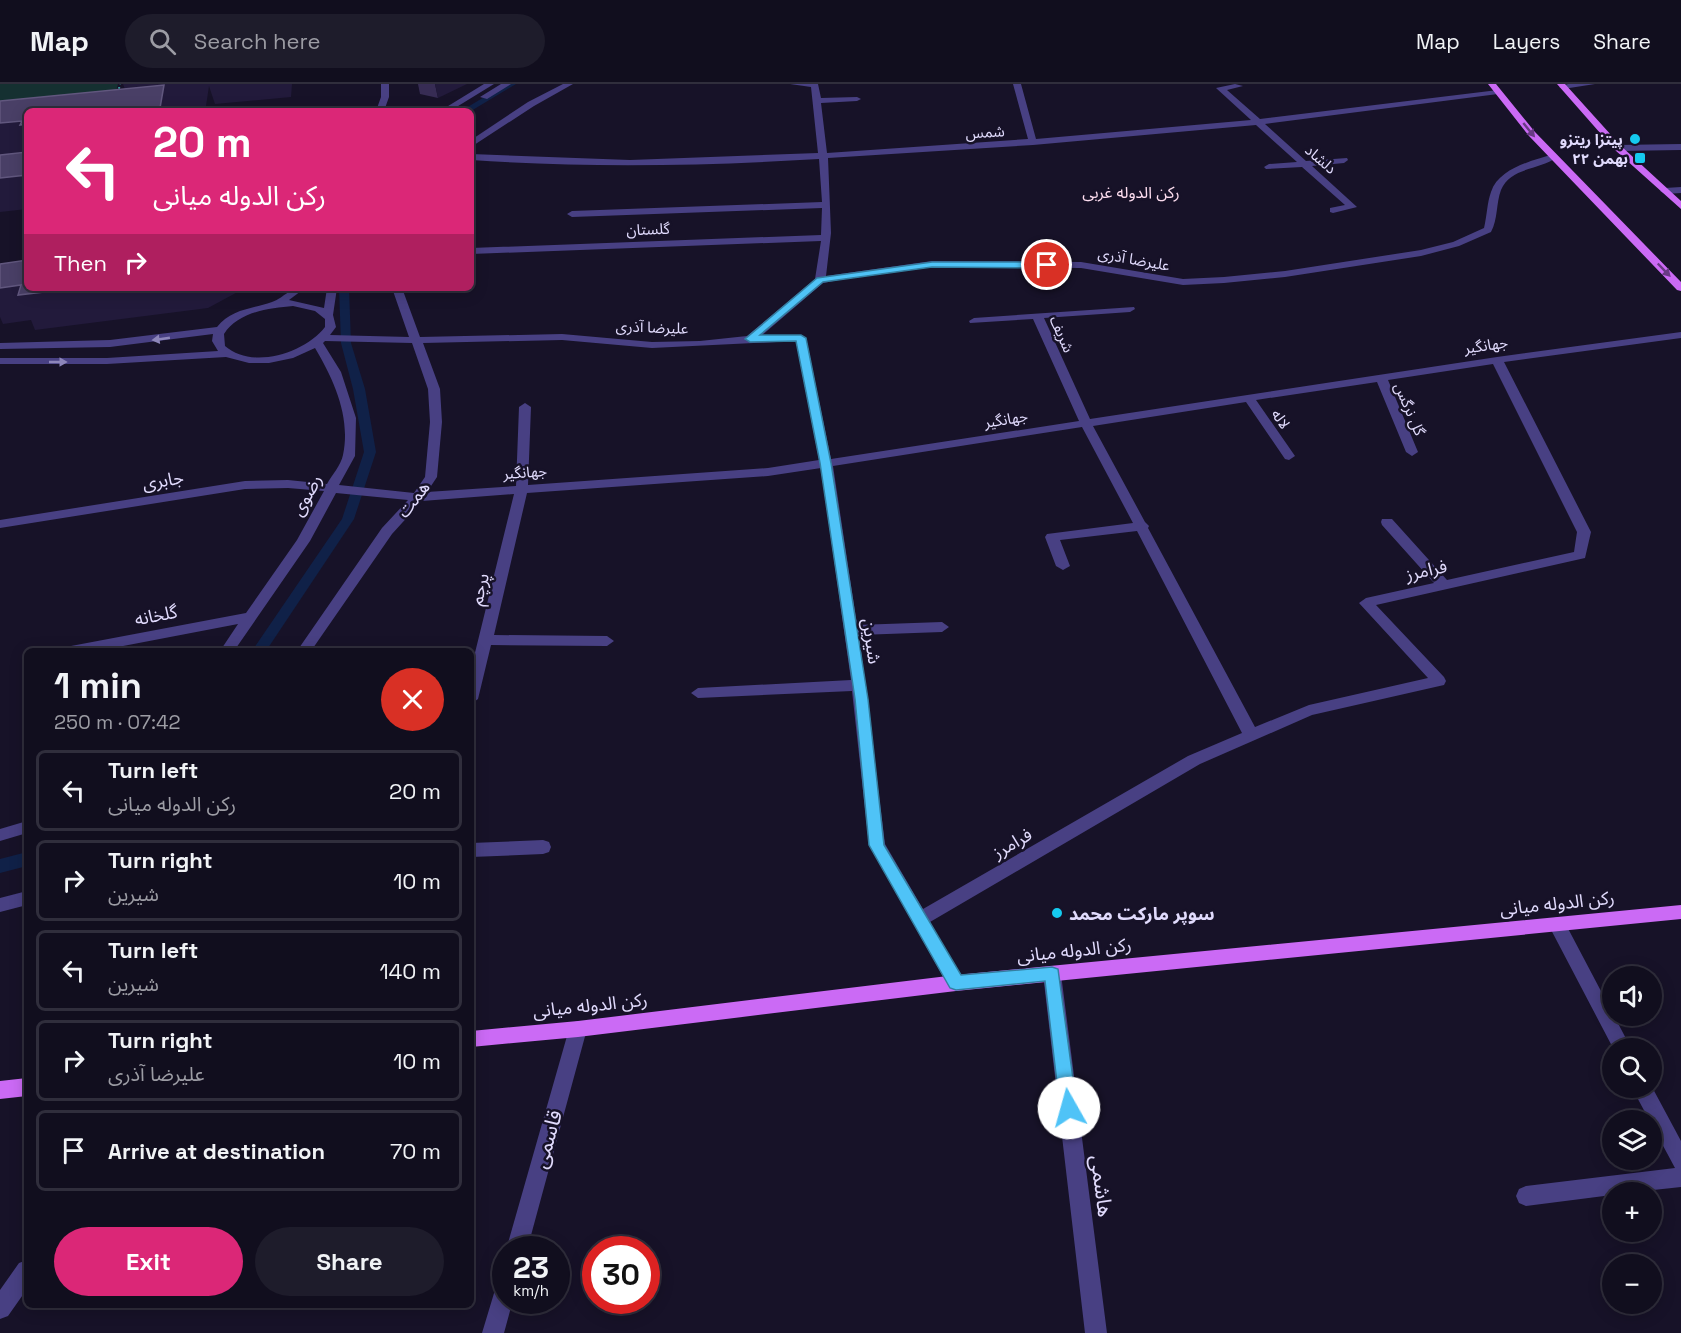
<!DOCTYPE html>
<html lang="en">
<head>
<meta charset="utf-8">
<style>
  body { margin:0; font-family:"Space Grotesk","Noto Sans Arabic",sans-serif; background:#1e1c2b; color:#f1f3f6; height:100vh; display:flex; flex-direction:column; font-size:22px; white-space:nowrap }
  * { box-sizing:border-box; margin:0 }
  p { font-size:20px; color:#9c9ca4 }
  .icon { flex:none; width:33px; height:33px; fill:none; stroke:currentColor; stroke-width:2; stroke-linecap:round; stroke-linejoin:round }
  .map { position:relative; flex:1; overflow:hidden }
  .sheet { position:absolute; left:24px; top:564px; width:450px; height:660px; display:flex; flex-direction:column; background:#110e1e; border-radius:9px; box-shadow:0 3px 15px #0003,0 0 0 2px #302e3c }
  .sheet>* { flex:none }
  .hud { position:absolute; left:24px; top:24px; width:450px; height:183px; border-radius:9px; box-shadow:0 3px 15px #0003,0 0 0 2px #302e3c; background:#db2777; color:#fff; overflow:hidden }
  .buttons { position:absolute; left:1602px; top:882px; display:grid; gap:12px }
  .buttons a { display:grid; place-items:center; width:60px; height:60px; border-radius:50%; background:#110e1e; box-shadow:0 3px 15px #0003,0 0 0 2px #302e3c; font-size:30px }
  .speed { position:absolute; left:492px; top:1152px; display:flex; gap:12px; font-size:30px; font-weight:700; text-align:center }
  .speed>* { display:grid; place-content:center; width:78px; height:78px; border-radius:50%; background:#110e1e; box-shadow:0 3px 15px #0003,0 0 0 2px #302e3c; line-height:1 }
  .speed small { font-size:15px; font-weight:400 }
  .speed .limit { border:9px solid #d22; background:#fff; color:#111 }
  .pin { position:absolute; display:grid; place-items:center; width:51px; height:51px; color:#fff; margin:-26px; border:3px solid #fff; border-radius:50%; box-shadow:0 2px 6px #0007 }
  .me { position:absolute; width:66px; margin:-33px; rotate:353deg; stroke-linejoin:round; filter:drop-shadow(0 0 4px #0008) }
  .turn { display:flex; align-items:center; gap:21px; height:126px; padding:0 30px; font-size:27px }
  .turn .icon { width:78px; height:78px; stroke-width:2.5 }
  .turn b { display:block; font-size:42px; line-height:51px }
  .then { display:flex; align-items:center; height:57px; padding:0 30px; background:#0003; gap:12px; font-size:22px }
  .round { display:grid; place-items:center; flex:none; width:63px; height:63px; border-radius:32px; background:#1e1c2b }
  .head { display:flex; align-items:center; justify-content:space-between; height:102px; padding:0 30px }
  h1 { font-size:36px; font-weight:700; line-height:45px }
  .button { display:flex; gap:12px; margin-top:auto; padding:12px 30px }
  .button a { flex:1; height:69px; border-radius:36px; background:#db2777; color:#fff; font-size:24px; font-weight:700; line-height:69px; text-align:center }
  .button a+a { background:#1e1c2b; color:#f1f3f6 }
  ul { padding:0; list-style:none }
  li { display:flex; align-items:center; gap:18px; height:81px; margin:0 12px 9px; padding:0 18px; border:3px solid #302e3c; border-radius:9px }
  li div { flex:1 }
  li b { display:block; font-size:22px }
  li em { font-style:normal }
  header { display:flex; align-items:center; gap:36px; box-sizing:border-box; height:84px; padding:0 30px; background:#110e1e; border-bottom:2px solid #302e3c }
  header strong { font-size:28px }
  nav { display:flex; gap:33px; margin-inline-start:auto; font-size:21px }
  .search { width:420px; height:54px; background:#1e1c2b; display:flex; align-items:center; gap:15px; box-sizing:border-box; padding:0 21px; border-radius:33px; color:#9c9ca4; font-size:22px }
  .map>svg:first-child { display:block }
  .green { fill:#153031 }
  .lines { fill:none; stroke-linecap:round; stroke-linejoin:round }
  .stream { fill:#102148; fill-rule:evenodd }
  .path { stroke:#39b2b3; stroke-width:2; stroke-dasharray:1.5 3; stroke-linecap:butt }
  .minor { fill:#484083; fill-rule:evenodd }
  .major { fill:#cb6af5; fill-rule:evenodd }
  .wall { fill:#372c54 }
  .shaded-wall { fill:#221a3b }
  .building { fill:#493f66; stroke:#61577e; stroke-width:1.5 }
  .oneway { fill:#683a84 }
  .oneway2 { fill:#8d86ba }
  .route { fill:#4fc3f7; stroke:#337fa1; stroke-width:1.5 }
  .poi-dot { fill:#15caef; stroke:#171228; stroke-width:2 }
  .labels { text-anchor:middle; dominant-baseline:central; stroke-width:5; stroke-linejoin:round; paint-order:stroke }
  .far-street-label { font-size:15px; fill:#e1dbfd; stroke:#171228 }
  .far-poi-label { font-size:15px; font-weight:bold; fill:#e1dbfd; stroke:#171228; text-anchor:end }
  .far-neighbourhood-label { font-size:16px; fill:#fdddef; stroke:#171228 }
  .street-label { font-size:18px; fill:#e1dbfd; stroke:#171228 }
  .poi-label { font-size:18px; font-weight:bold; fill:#e1dbfd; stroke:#171228; text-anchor:start }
  .near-street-label { font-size:21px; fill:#e1dbfd; stroke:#171228 }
</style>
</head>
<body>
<header>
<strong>Map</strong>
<div class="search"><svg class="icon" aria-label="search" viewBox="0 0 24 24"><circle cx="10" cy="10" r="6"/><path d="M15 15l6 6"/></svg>Search here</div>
<nav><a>Map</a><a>Layers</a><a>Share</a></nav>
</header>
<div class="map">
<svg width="1681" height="1249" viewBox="0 0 1681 1249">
  <rect width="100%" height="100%" fill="#171228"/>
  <path class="green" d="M0 0H118L111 27H27L0 47Z"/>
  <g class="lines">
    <path class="stream" d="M506 0H516L471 27H461Z
      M339 204H349L351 259 365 305 376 368 354 435 266 567H252L342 435 364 368 353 305 341 259Z
      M27 768V782L0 789V775Z"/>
    <path class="path" d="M118 9 120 0"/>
    <path class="minor" d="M381 0H389V13L384 27H376L381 13Z
      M484 0H494L450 27H440Z
      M501 0H511L487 15 480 13Z
      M563 0H573L534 22 471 63V56L528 18Z
      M790 0H818L821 14 857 13 861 15 857 17 821 19 827 69 1028 55 1013 0H1021L1036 55 1251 36 1216 4 1235 0 1243 2 1227 6 1260 35 1498 6 1502 8 1498 10 1265 40 1306 77 1347 74 1348 76 1344 79 1312 82 1357 123 1333 129 1330 128V124L1345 121 1302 83 1266 85 1264 83 1269 80 1297 78 1256 41 1033 61 828 74 831 149 826 192 932 177 1081 178 1183 195 1224 193 1285 187 1421 166 1453 158 1484 144C1487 132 1487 119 1491 108 1499 84 1532 77 1553 70L1557 73C1541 86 1510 83 1501 106 1496 119 1498 135 1491 148L1459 162 1421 172 1285 193 1224 199 1183 201 1081 184 932 183 866 191 823 199 761 252 801 251 806 254 831 375 1079 337 1033 235 970 239 969 237 974 234 1134 223 1135 225 1130 228 1044 234 1090 335 1497 273 1681 248V254L1504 278 1591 448 1585 474 1376 521 1444 593 1446 597 1444 601 1312 631 1200 680 930 838 965 899 962 905 956 907 950 905 869 761 852 607 698 614 691 609 698 604 851 596 821 384 768 392 527 409 494 551 607 552 614 557 607 562 491 561 478 615 471 620V585L514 410 422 417 392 450 311 567H297L382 444 408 416 336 409 310 457 234 567H220L238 540 97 567H64L71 562 246 529 297 456 324 407 288 404 245 405 0 444V436L245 397 288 396 327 400C332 391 341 381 343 371 351 333 334 296 315 264L293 274 269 279H249L226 273 107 280H0V274H107L218 267 212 257 213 250 110 263 0 265V259L110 256 217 243C231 225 252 225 272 218 286 213 287 204 305 204L289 216 324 224 327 204H337L333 231 336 243 330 251 409 253 392 204H402L420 253 562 250 652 258 700 257 747 252 815 195 821 157 471 170V164L821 151 822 124 572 133 567 130 572 127 822 118 819 75C703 82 587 84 471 76V70L630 76 818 69 811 3ZM293 222 315 227 325 235V243C305 269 252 286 225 262L224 250C238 228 269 224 293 222ZM562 256 652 264 796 257 819 376 768 384 528 401 531 323 525 319 519 323 516 402 427 408 437 393 442 338 440 305 423 259ZM325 257 412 259 428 305 430 338 425 393 414 409 339 401 355 372 356 334 341 288 323 259ZM1493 280 1577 448 1574 468 1447 496 1392 435H1382L1381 438 1382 441 1434 499 1366 514 1359 519 1428 594 1309 621 1255 643 1148 444 1149 442 1145 438 1093 342 1246 318 1285 375 1289 376 1295 372 1256 316 1377 298 1406 368 1412 372 1418 368 1388 296ZM1082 343 1133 439 1047 450 1045 453 1056 482 1063 486 1070 482 1060 456 1137 447 1242 649 1188 672 923 825 885 760 859 551 942 548 949 543 942 538 857 541 833 382Z
      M1568 0H1595L1563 5 1559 3Z
      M1681 60V66L1618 67 1614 64 1618 61Z
      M1681 103V109L1665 110 1660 107 1665 104Z
      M27 737V749L0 757V745Z
      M543 756 549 758 551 763 549 768 543 770 471 773V759Z
      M27 807V821L0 828V814Z
      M1557 833 1563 835 1631 964H1613L1548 840 1551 835Z
      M1052 882 1058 885 1061 890 1107 1249H1085L1043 890 1046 885Z
      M578 937 585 939 587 945 527 1166H506L569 945 571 939Z
      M1652 1003 1681 1057V1103L1635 1108H1612V1111L1526 1122 1519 1119 1516 1112 1519 1105 1526 1102 1675 1084 1632 1004Z
      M27 1176V1205L8 1232 0 1235V1206L19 1179Z
      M506 1194V1216H513L504 1249H482L498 1196Z"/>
    <path class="major" d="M1488 0H1496L1535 48 1681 198V207L1677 206 1529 52Z
      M1557 0H1565L1621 62 1681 117V125L1615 66Z
      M1681 821V835L956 907 578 953 471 963V947L578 937 956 891Z
      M27 994V1012L0 1015V997Z"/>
  </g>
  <path class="wall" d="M418 0H435L438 14 420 10Z"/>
  <path class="shaded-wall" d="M123 0H292L291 13 215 20 209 2 206 22 173 25 174 27H125L133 26Z
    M435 0H467L438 14Z
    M22 37 27 40V69L0 72V39Z
    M27 91V125L0 128V94Z
    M21 201 78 204H245L208 224 35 246 31 236 3 240 0 233V204Z"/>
  <path class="building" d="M164 1 160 24 125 27H27V40L20 41 22 37 0 39V17Z
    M27 68V91L0 94V71Z
    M27 176V204H78L18 211 21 201 0 204V180Z"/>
  <defs><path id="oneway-solid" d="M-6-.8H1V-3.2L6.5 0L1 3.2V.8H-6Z" transform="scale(1.5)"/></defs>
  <g class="oneway">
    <use href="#oneway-solid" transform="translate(1529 46) rotate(51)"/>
    <use href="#oneway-solid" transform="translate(1664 186) rotate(46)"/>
  </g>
  <g class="oneway2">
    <use href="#oneway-solid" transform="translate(161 255) rotate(172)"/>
    <use href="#oneway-solid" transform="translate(58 278)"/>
  </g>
  <path class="route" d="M932 178H1047L1052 181 1047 184 932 183 823 198 760 251H801L806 254 831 379 868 615 884 761 961 891 1052 883 1058 885 1077 1024 1075 1030 1069 1033 1062 1030 1060 1024 1045 897 956 906 950 904 869 761 855 615 820 379 796 257 750 258 745 255 817 194Z"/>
  <g class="poi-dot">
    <circle cx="1635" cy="55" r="6"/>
    <rect x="1634" y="68" width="12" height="12" rx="3"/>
    <circle cx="1057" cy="829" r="6"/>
  </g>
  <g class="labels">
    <g class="far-street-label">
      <text transform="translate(985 48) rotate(-4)">شمس</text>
      <text transform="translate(1321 75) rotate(41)">دلشاد</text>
      <text transform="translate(648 145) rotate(-2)">گلستان</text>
      <text transform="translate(1134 175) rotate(10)">علیرضا آذری</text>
      <text transform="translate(652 243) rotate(2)">علیرضا آذری</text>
      <text transform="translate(1062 250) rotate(66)">شریف</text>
      <text transform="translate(1486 261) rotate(-8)">جهانگیر</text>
      <text transform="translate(1410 325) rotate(67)">گل نرگس</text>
      <text transform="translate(1006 335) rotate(-9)">جهانگیر</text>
      <text transform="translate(1281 335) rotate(56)">لاله</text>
      <text transform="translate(525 388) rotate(-4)">جهانگیر</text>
    </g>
    <g class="far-poi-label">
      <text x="1623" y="55">پیتزا ریتزو</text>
      <text x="1628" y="74">۲۲ بهمن</text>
    </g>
    <g class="far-neighbourhood-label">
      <text x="1131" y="108">رکن الدوله غربی</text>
    </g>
    <g class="street-label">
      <text transform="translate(163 396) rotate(-9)">جابری</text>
      <text transform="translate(306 411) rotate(-61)">رضوی</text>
      <text transform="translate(413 415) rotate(-52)">همت</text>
      <text transform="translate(1426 486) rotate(-13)">فرامرز</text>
      <text transform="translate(479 505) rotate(-76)">پرچم</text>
      <text transform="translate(156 531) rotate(-11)">گلخانه</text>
      <text transform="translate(872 557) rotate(82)">شیرین</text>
      <text transform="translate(1012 759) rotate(-30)">فرامرز</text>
      <text transform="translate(1557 819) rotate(-6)">رکن الدوله میانی</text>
      <text transform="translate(1074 866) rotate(-6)">رکن الدوله میانی</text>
      <text transform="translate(590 921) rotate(-6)">رکن الدوله میانی</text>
    </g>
    <g class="poi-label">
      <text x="1069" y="829">سوپر مارکت محمد</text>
    </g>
    <g class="near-street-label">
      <text transform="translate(547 1055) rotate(-74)">قاسمی</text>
      <text transform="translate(1102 1102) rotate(83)">هاشمی</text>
    </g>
  </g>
</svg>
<div class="buttons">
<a><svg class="icon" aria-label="sound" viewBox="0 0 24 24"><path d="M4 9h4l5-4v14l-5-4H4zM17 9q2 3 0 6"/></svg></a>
<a><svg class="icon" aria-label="search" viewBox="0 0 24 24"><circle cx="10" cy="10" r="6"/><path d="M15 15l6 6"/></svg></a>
<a><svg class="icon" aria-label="layers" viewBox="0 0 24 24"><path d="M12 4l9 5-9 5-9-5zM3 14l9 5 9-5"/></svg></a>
<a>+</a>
<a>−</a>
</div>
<div class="speed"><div>23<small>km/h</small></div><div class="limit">30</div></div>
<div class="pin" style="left:1047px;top:181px;background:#d93025"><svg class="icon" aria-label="arrive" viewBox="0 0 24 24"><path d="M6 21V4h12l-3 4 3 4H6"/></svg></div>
<svg class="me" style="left:1069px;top:1024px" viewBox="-20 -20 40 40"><circle r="19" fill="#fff"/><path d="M0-13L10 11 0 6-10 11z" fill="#4fc3f7"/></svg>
<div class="hud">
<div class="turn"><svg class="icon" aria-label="left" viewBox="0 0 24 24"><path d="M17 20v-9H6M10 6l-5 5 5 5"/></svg><div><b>20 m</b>رکن الدوله میانی</div></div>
<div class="then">Then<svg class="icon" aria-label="right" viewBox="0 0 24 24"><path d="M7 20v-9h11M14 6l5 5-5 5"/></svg></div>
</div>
<section class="sheet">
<div class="head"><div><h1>1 min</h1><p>250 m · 07:42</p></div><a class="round" style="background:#d93025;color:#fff"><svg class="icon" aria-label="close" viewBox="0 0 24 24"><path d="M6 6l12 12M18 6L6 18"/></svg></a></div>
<ul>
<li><svg class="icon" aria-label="left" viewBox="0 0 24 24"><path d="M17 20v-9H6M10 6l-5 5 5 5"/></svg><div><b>Turn left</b><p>رکن الدوله میانی</p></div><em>20 m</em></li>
<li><svg class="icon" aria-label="right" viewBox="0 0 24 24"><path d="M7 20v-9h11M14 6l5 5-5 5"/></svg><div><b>Turn right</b><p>شیرین</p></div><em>10 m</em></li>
<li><svg class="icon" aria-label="left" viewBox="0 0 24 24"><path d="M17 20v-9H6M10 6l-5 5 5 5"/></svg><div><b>Turn left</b><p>شیرین</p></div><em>140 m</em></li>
<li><svg class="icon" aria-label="right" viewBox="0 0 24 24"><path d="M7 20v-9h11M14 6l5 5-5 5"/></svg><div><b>Turn right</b><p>علیرضا آذری</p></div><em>10 m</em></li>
<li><svg class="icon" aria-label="arrive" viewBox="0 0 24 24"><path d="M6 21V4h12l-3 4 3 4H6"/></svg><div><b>Arrive at destination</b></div><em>70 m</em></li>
</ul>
<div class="button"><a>Exit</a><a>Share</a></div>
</section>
</div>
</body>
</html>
